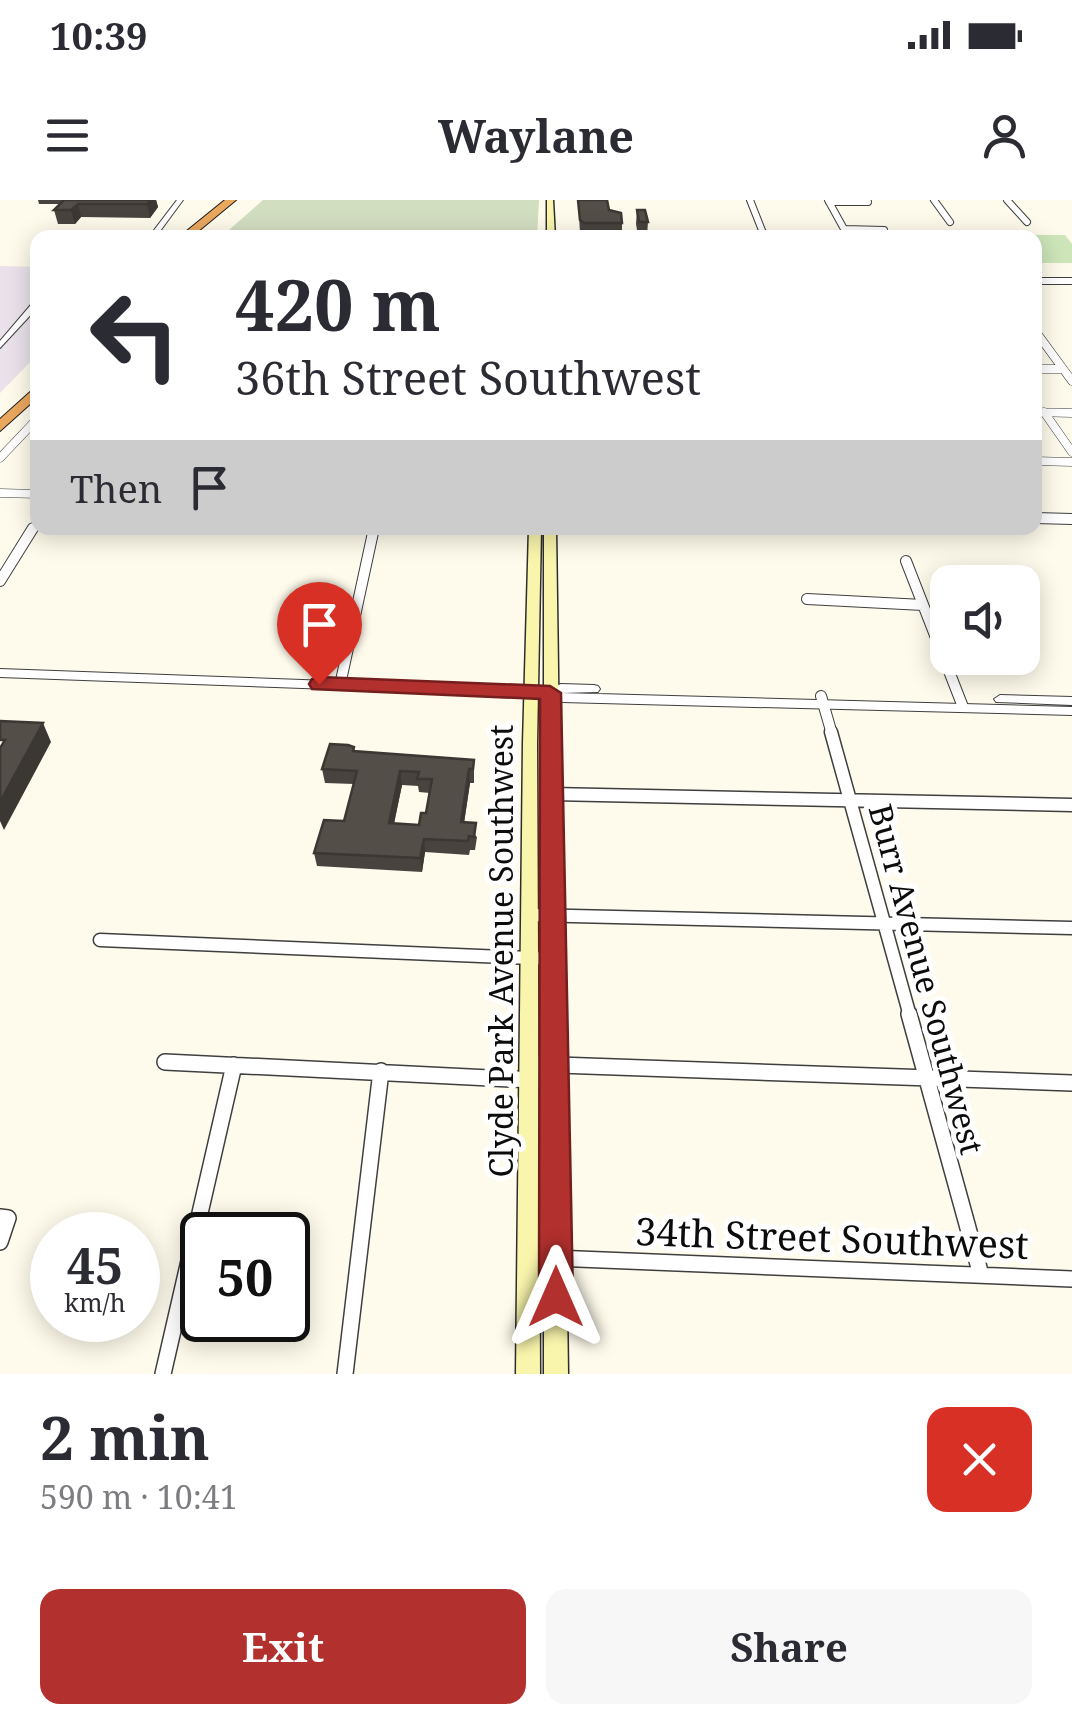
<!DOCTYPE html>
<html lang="en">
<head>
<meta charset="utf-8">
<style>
  body { margin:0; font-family:"Noto Serif",serif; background:#f7f7f7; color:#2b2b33; height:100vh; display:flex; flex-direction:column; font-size:38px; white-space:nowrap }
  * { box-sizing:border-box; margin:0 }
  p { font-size:32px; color:#7c7c81 }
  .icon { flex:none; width:55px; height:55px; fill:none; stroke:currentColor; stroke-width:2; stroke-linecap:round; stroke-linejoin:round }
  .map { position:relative; height:1174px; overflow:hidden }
  .drawer { display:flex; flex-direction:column; background:#fff; flex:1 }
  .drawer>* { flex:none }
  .hud { position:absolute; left:30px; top:30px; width:1012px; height:305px; border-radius:20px; box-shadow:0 5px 25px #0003; background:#fff; color:#2b2b33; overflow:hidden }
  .controls { position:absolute; left:930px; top:365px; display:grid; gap:20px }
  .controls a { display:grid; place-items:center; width:110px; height:110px; border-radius:20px; background:#fff; box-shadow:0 5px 25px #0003; font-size:50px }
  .speed { position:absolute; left:30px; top:1012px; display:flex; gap:20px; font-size:50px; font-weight:700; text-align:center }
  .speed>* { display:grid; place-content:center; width:130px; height:130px; border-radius:50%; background:#fff; box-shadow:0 5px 25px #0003; line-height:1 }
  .speed small { font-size:25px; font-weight:400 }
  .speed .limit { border:5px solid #111; border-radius:15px; background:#fff; color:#111 }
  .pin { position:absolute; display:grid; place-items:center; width:85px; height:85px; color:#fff; margin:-102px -42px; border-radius:50% 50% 50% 0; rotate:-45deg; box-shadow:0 0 10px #0007 }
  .pin .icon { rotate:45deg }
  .me { position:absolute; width:110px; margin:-55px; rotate:0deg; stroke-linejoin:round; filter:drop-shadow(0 0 8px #0008) }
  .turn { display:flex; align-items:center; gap:35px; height:210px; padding:0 40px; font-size:45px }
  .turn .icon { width:130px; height:130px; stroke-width:2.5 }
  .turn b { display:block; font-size:70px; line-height:85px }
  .then { display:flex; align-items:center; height:95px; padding:0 40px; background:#0003; gap:20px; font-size:38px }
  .round { display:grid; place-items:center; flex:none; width:105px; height:105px; border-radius:20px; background:#f7f7f7 }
  .overview { display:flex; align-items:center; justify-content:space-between; height:170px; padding:0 40px }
  h1 { font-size:60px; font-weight:700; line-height:75px }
  .button { display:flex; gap:20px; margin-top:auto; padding:20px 40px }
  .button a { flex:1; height:115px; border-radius:20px; background:#b2302e; color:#fff; font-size:40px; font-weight:700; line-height:115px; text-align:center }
  .button a+a { background:#f7f7f7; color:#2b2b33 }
  .status { display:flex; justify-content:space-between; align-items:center; height:70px; padding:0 50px; background:#fff; direction:ltr }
  .status svg { height:28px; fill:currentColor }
  header { display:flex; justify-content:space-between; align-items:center; height:130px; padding:0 40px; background:#fff; font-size:45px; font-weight:700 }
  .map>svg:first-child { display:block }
  .industrial { fill:#eae1ea }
  .green { fill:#cde5b9 }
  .cemetery { fill:#d2dec0 }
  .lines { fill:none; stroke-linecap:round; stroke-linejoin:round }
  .minor-far4-casing { stroke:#3f3f3f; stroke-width:8 }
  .minor-far3-casing { stroke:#3f3f3f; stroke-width:9 }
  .minor-far2-casing { stroke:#3f3f3f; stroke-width:12 }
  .minor-far1-casing { stroke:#3f3f3f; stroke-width:15 }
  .minor-casing { stroke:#3f3f3f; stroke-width:18 }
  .tertiary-casing { stroke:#3f3f3f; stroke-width:2 }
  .secondary-casing { stroke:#2e2e2e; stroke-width:3 }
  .motorway-casing { stroke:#1d1d1d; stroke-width:2 }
  .minor-far4 { stroke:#fff; stroke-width:6 }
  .minor-far3 { stroke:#fff; stroke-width:8 }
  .minor-far2 { stroke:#fff; stroke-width:10 }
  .minor-far1 { stroke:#fff; stroke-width:12 }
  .minor { stroke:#fff; stroke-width:15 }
  .tertiary { fill:#fff; fill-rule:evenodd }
  .secondary { fill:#f9f5ac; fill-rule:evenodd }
  .motorway { fill:#eaa75e; fill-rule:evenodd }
  .wall { fill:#48433f; fill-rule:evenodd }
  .shaded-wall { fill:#3b3733 }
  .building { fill:#544e49; stroke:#3b3733; stroke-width:2.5; fill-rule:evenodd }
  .route { fill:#b2302e; stroke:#741f1e; stroke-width:2.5 }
  .labels { text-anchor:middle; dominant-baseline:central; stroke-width:10; stroke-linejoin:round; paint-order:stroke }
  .street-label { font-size:32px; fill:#0c0c0c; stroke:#fff }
  .near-street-label { font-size:38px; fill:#0c0c0c; stroke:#fff }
</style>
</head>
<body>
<div class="status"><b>10:39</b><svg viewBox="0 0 49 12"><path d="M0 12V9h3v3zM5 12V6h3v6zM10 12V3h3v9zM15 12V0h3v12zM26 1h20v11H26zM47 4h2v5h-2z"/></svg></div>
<header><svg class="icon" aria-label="menu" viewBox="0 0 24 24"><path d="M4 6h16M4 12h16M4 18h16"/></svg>Waylane<svg class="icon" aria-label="person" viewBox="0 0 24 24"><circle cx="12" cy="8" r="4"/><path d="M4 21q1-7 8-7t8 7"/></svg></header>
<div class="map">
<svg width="1072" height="1174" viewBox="0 0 1072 1174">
  <rect width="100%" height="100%" fill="#fefbec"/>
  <path class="industrial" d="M0 66 37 67V155L0 193Z"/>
  <path class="green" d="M917 34 1065 35 1072 44V63H1035V38H919Z"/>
  <path class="cemetery" d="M263 0H539L537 37H221Z"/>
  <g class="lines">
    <g class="minor-far4-casing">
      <path id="minor-far4" d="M750 0 765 38
        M828 0 849 38
        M934 0 950 22
        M1007 0 1027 22
        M829 2H868
        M844 29 884 30
        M1035 81H1072
        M1035 131 1040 138"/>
    </g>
    <g class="minor-far3-casing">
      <path id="minor-far3" d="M1039 136 1072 181
        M1035 169H1063
        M1035 212 1072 213
        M1044 212 1072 252
        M0 258 38 218
        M1035 261 1072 262
        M0 293 38 294"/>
    </g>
    <g class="minor-far2-casing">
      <path id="minor-far2" d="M1035 318 1072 319
        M906 361 963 507
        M0 381 33 328
        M807 399 923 405
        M340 485 374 328
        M821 496 832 534"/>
    </g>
    <g class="minor-far1-casing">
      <path id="minor-far1" d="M831 532 910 816
        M552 594 1072 605
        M530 715 1072 728
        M100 740 553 759"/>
    </g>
    <g class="minor-casing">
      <path id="minor" d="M909 814 981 1075
        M165 862 553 881
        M530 864 1072 883
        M0 1017 8 1018 0 1042
        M529 1057 1072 1079
        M163 1174 234 865
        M345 1174 381 871"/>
    </g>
    <g class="tertiary-casing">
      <path id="tertiary" d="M177 0H183L155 38H148Z
        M35 100H38V107L0 148V141Z
        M0 469 548 489 561 484 594 485 598 486 600 489 598 492 561 493 1072 507V515L562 502 548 497 0 477Z
        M1000 495 1072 497V505L996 502 994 499Z"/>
    </g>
    <g class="secondary-casing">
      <path id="secondary" d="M547 0H553L555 38H547Z
        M529 328H541L537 543 540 1174H516L523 543Z
        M544 328H556L568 1174H544Z"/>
    </g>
    <g class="motorway-casing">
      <path id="motorway" d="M225 0H236L190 38H178Z
        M38 185V197L0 231V219Z"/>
    </g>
    <use href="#minor-far4" class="minor-far4"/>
    <use href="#minor-far3" class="minor-far3"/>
    <use href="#minor-far2" class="minor-far2"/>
    <use href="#minor-far1" class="minor-far1"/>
    <use href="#minor" class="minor"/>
    <use href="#tertiary" class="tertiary"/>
    <use href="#secondary" class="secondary"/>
    <use href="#motorway" class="motorway"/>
  </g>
  <path class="wall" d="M38 0H156L158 7 150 18 81 17 75 24H58L54 10 60 4H39Z
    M578 0 622 23V36H584L580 33Z
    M637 10 648 22 647 36H638L636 24Z
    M354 547 355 552 474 560V583H470L464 623 477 637 475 650H470L469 655 425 652 422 672 317 666 314 653 344 621 354 584 325 583 322 569ZM402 585 418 586 419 592 430 593 426 613 419 625 394 624Z"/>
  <path class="shaded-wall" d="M151 0H156L158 7 150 18 147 4Z
    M78 4 81 17 75 24 71 10Z
    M43 523 51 542 4 630 0 621V602Z
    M469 569 470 583 462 636 461 622Z
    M400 571 402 585 391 637 389 623Z
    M424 639 425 652 422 672 420 658Z"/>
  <path class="building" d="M64 0H151L147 4H78L71 10H54Z
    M578 0H607L609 10 621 13 622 23H584L580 20Z
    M637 10H645L648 22H639Z
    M0 521 43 523 0 602V548L5 540H0Z
    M330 544 348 545 354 547 353 551 474 560 473 569H469L461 622 476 623 474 637 469 636 468 641 424 639 420 658 314 653 324 620 344 621 357 571 322 569ZM400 571 419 572 417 579H432L426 613H421L419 625 389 623Z"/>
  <path class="route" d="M319 477 550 486 561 493 573 1097 568 1109 556 1114 544 1109 539 1097 540 499 312 489 309 484 312 479Z"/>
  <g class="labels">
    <g class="street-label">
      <text transform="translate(500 751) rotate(-90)">Clyde Park Avenue Southwest</text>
      <text transform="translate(927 779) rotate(75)">Burr Avenue Southwest</text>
    </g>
    <g class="near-street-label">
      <text transform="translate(832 1037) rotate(2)">34th Street Southwest</text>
    </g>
  </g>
</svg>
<div class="controls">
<a><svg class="icon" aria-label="sound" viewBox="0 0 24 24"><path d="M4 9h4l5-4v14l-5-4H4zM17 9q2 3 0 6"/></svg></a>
</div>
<div class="speed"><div>45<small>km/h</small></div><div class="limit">50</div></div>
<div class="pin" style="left:319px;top:484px;background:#d93025"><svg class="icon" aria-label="arrive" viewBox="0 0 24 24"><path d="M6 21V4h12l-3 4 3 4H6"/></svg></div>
<svg class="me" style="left:556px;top:1097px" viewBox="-20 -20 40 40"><path d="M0-17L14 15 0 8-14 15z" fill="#b2302e" stroke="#fff" stroke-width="4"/></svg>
<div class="hud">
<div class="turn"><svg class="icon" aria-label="left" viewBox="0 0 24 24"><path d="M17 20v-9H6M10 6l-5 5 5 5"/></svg><div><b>420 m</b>36th Street Southwest</div></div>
<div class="then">Then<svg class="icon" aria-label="arrive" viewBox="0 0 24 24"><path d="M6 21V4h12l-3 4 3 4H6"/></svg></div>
</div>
</div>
<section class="drawer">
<div class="overview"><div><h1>2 min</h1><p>590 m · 10:41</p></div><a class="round" style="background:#d93025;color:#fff"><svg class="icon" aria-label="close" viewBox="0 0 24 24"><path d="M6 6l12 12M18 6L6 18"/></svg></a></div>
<div class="button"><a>Exit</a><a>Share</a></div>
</section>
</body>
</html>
